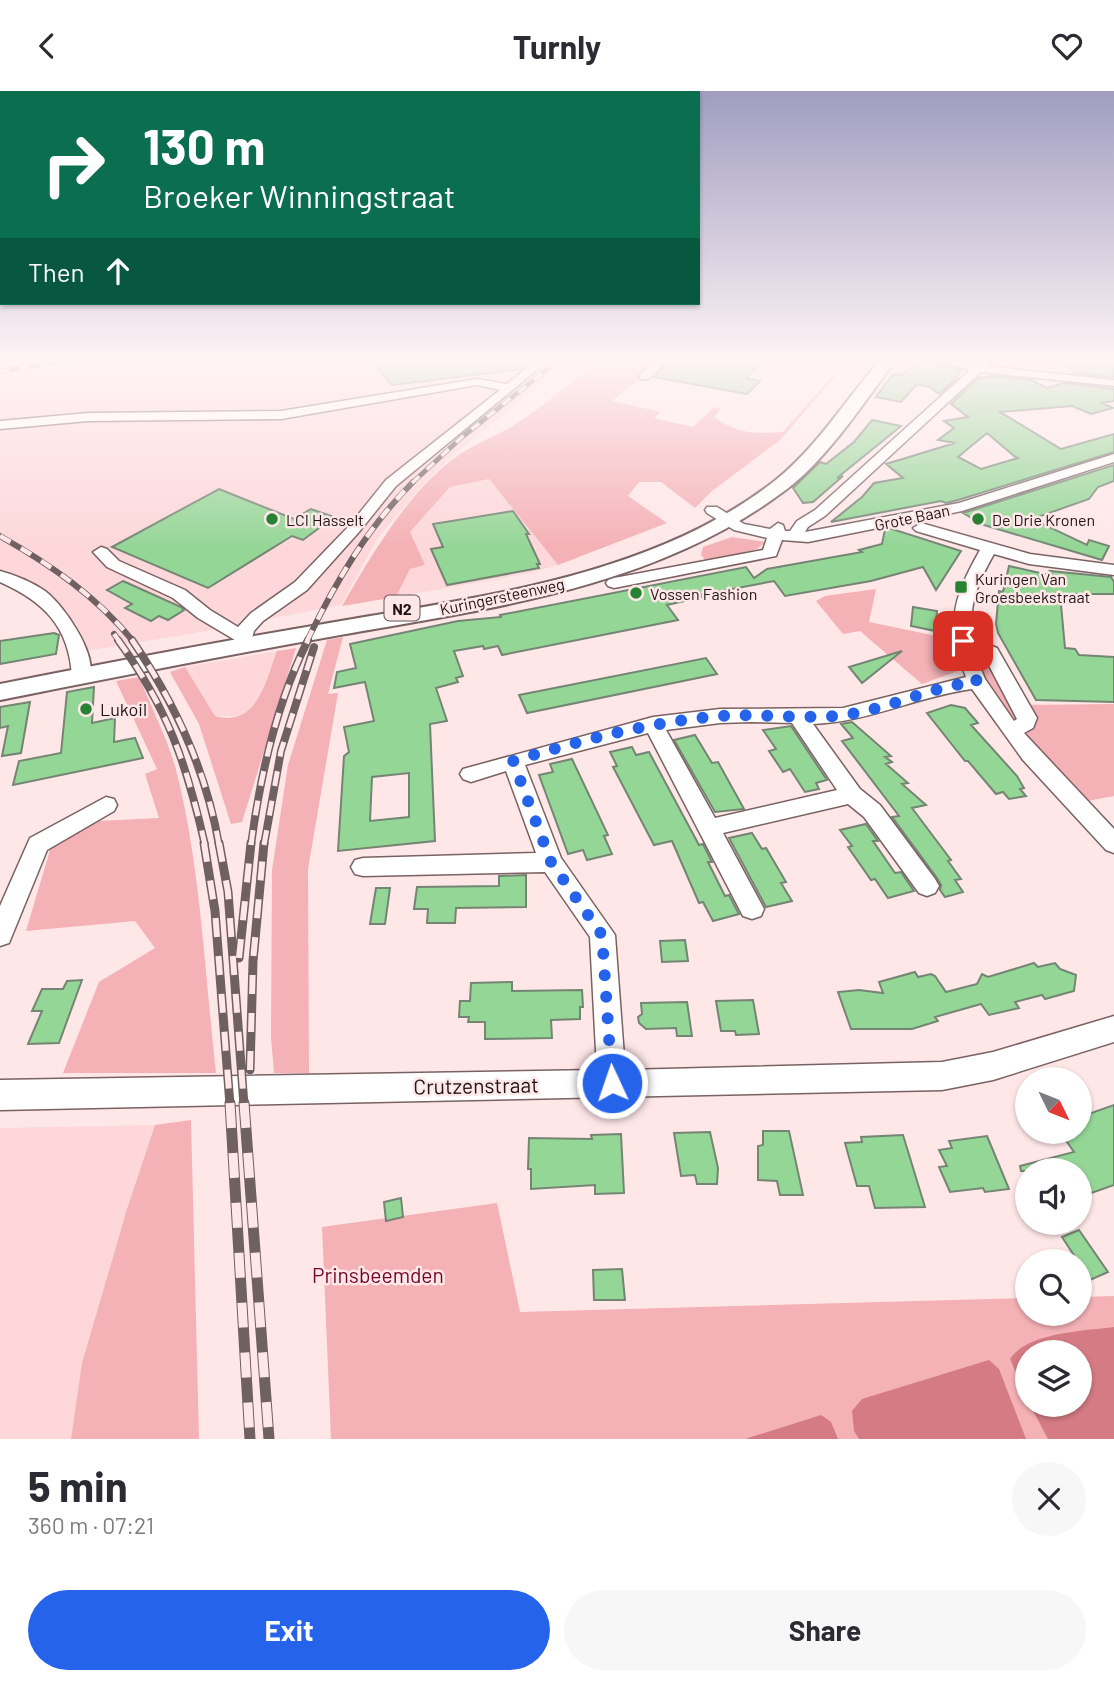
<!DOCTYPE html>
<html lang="en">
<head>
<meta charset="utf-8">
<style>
  body { margin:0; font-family:Barlow,sans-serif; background:#f7f7f7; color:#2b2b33; height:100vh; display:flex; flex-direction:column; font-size:26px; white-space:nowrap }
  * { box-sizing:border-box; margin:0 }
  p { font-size:23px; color:#7c7c81 }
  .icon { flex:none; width:38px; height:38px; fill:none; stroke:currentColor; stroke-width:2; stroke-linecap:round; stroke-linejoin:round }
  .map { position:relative; height:1348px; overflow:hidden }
  .side { display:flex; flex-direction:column; background:#fff; flex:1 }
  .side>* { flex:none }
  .guide { position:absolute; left:0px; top:0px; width:700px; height:214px; box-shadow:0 2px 5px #0004; background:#0b6e4f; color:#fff; overflow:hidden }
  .needle { width:46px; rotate:133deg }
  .buttons { position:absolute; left:1015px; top:976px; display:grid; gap:14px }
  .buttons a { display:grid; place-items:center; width:77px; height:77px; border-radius:50%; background:#fff; box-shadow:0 2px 5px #0004; font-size:35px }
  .pin { position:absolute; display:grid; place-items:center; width:60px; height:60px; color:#fff; margin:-30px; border-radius:14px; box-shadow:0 4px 10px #0006 }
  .me { position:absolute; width:77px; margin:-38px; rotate:357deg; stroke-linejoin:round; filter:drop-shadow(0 0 5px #0008) }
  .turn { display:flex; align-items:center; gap:24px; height:147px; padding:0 28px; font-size:32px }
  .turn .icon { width:91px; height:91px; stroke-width:2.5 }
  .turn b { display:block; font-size:49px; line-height:60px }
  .then { display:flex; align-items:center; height:66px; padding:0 28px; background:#0003; gap:14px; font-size:26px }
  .round { display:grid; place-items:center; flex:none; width:74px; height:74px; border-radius:37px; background:#f7f7f7 }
  .headline { display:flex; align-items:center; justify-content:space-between; height:119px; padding:0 28px }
  h1 { font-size:42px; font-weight:700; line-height:52px }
  .cta { display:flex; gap:14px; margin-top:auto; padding:14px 28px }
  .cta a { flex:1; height:80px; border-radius:42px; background:#2563eb; color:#fff; font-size:28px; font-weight:700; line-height:80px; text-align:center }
  .cta a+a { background:#f7f7f7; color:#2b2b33 }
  header { display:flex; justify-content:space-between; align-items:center; height:91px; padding:0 28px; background:#fff; font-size:32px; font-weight:700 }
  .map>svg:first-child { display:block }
  .built { fill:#fdd7d9 }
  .green { fill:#f4b1b6; fill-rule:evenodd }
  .water { fill:#d47b84 }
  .building { fill:#94d696; stroke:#748574; stroke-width:2; fill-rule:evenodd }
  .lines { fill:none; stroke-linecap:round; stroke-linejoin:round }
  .minor-casing { stroke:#7a6162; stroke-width:3 }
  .major-casing { stroke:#7a6162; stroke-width:4 }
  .minor { fill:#fff; fill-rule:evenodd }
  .major { fill:#fff; fill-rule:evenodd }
  .rail-far4-casing { stroke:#6f6061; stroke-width:5 }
  .rail-far3-casing { stroke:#6f6061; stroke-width:6 }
  .rail-far2-casing { stroke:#6f6061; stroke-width:8 }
  .rail-far1-casing { stroke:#6f6061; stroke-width:9 }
  .rail-casing { stroke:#6f6061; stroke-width:11 }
  .rail-far4 { stroke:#ffe7e8; stroke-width:3.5; stroke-dasharray:10; stroke-linecap:butt }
  .rail-far3 { stroke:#ffe7e8; stroke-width:4.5; stroke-dasharray:12; stroke-linecap:butt }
  .rail-far2 { stroke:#ffe7e8; stroke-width:5; stroke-dasharray:15; stroke-linecap:butt }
  .rail-far1 { stroke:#ffe7e8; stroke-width:6; stroke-dasharray:19; stroke-linecap:butt }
  .rail { stroke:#ffe7e8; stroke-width:9; stroke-dasharray:25; stroke-linecap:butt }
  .route { stroke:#2563eb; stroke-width:12; stroke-dasharray:0 21.6 }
  .poi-dot { fill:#278333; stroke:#ffe7e8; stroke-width:2.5 }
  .labels { text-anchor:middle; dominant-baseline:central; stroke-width:5; stroke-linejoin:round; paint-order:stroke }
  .far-street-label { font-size:16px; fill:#1f1516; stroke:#ffe7e8 }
  .far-poi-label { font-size:16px; fill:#1f1516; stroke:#ffe7e8; text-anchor:start }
  .shield { fill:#ffe7e8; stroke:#625455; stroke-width:2 }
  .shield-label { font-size:16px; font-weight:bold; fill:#1f1516 }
  .poi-label { font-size:18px; fill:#1f1516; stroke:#ffe7e8; text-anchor:start }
  .near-street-label { font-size:21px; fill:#1f1516; stroke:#ffe7e8 }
  .near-park-label { font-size:21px; fill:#750526; stroke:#ffe7e8 }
</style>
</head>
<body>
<header><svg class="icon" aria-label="back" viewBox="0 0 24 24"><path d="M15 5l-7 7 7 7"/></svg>Turnly<svg class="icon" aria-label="heart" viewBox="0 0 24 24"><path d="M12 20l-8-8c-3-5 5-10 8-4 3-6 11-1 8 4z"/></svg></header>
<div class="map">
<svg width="1114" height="1348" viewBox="0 0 1114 1348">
  <rect width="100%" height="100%" fill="#ffe7e8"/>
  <path class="built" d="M0 268H571L452 365 419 398 377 448 341 514 218 538 69 563 67 549 32 505 0 491Z
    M489 388 558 474 529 482 396 506 410 478 425 474 410 441 450 396Z
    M277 560 257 612 252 620 243 625H215L185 576Z
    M155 1034 127 1118 82 1272 71 1348H0V1037Z"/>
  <path class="green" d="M600 268H659L643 285 612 310 661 321 654 327 693 336 714 316 721 318 714 326C736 343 755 343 783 341L840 276 843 277 780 349 712 400 695 417 661 391H639L628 405 667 432 558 474 489 388 450 396 410 441 425 474 410 478 396 506 342 515C371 465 410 397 459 364 475 353 494 346 511 336 543 316 571 292 600 268Z
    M732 446 765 451 757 458 707 471 701 464 703 456Z
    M876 498 869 531 951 548 959 572 955 581 922 593 860 540 843 543 816 510 825 505Z
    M343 546 328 603 338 602 308 778 309 982H274L271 946 272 779 288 674 327 549Z
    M296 557 242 731 231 733 199 633 170 581 185 576 215 625C258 637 265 590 277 560Z
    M973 557 981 558 1022 625 1014 632 989 596Z
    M139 586C151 615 166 645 175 675 200 769 205 884 216 982H63L99 891 155 857 135 830 26 840 58 732 159 727 145 683 157 678 116 590Z
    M1114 613V705L1088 710 1024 646 1023 614Z
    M191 1029 199 1348H71L82 1272 127 1118 155 1034Z
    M497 1112 520 1221 1027 1207V1223H1080V1206L1114 1205V1348H331L322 1136ZM1027 1262H1080V1314H1027Z"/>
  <path class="water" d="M1114 1236V1348H1048L1030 1314H1080V1262H1027V1308L1010 1268C1027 1241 1085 1240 1114 1236Z
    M989 1269 999 1278 1026 1348H859L854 1340 852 1320 862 1308Z
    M821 1324 831 1331 838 1348H745Z"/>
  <path class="building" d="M370 268H525V275L522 278 392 294Z
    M672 268H766L746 287 760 290 747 303 654 286Z
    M918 269 961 279 955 289 939 303 930 296 917 293 901 311 876 306 893 283 902 284Z
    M1067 273 1114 275V286L1074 282Z
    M994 285 1031 289 1047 297 1063 292 1114 298V310L1102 312 1113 317 1091 323 1072 315 1000 321 1061 358 1114 343V361L958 409 946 412 941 410 831 431 862 406 874 392 903 387 886 373 955 352 938 349 954 337 944 330 968 326 951 313 978 287ZM987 342 1014 365 1018 367 981 378 958 366Z
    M872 329 901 335 837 387 843 385 813 411 803 412 793 397 820 371 826 373 854 351Z
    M1114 374V390L1098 396 1089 408 1032 428 1087 454 1089 449 1109 455 1102 469 984 434 963 422Z
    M219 398 294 428 311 418 334 426 303 449 292 445 208 497 112 456Z
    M513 420 529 443H526L540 473H537L539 477 447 494 431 458 443 456 433 433Z
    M889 437 961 460 936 499 923 476 871 490 785 505 774 490 701 504 702 506 667 514 678 529 502 564 498 555 484 558 483 555 454 560 463 585 456 587 458 591 436 597 447 630 430 633 435 750 338 760 344 665 349 661 344 636 374 630 365 591 334 597 337 581 356 577 350 553 458 530 501 526 500 524 746 476 754 487 767 478 862 461 859 459 882 453 885 438ZM409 682V726L370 730 372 686Z
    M1009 475 1053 485 1050 480 1111 486 1114 491V503H1060L1065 557 1075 558 1079 564 1114 566V611L1036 609 998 542 996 533 999 500 1003 501Z
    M123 490 181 516 184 519 168 529 159 525 151 530 125 517 132 513 107 499Z
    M913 516 937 520 935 540 911 535Z
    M54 542 59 544 56 563 0 573V550Z
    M902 560 862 592 849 576Z
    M706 567 717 583 527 622 519 604Z
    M94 596 92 632 115 627 114 651 135 647 143 667 13 694 19 670 61 662 67 601Z
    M30 611 21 662 2 665 8 635 0 637V616Z
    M951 614 965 617 978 632 971 634 1017 685 1024 697 1020 698 1026 705 1009 708 1003 701 996 703 968 670H965L927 622Z
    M852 631 891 665 885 666 892 671 886 673 908 692 902 693 926 714 912 717 951 769 948 770 961 788 955 789 963 801 945 806 940 799 941 794 937 787 892 726 899 725 842 650 853 647 841 633Z
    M791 635 827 689 816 692 819 698 805 701 790 678 783 681 769 660 776 658 763 639Z
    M695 644 712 672 718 671 744 718 715 721 674 649Z
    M632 656 636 664 649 661 699 754 703 753 712 771H708L725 805 729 804 739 823 713 830 703 811 699 812 672 750 654 754 613 676 617 675 610 661Z
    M572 668 608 744 604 745 612 763 587 769 583 759 568 763 539 684 553 681 550 673Z
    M866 733 878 750H873L895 782 901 781 914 800 888 807 875 788 871 789 848 756 852 755 840 739Z
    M752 742 762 758 766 757 786 791 781 792 792 810 766 816 729 747Z
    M526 784V816L456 817 455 832H427L428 818H414L417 796 499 795V785Z
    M376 797H390L385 833H370Z
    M685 849 688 870 662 871 660 850Z
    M1034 872 1038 876 1055 872 1060 878 1076 884 1074 900 1045 908 1042 904 1015 911 1019 917 989 924 981 913 935 926 938 930 912 938H851L838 901 859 899 883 902 879 891 915 881 918 886 931 883 935 885 946 901 977 893 982 883 988 886Z
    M82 889 59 952 28 953 42 920H32L42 898H63L67 890Z
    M512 891V900L582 899 583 916H580V928L551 929 552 947 485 948V931H468L469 926H459L460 910H470L471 892Z
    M753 909 759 943 736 944 735 940H721L716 910Z
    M687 911 692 945H677L676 937 646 938 639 932 638 926 642 923 641 912Z
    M1114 1014V1094L1080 1106V1080H1021L1020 1075 1074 1061 1060 1041H1080V1026Z
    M763 1040H789L803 1104H780L777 1090 758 1089V1055L763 1054Z
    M710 1041 718 1077 717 1093H697L695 1084 681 1085 674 1042Z
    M621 1043 624 1102 595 1103V1094L531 1098V1078H528L529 1047 592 1048 591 1044Z
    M903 1044 925 1116 875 1117 869 1095H857L845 1052 862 1051 861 1046Z
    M987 1045 1009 1098 985 1101 983 1097 950 1101 939 1076 947 1075 939 1059 952 1057 949 1050Z
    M401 1107 403 1126 386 1130 384 1111Z
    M1079 1139 1108 1181 1090 1189 1062 1146Z
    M622 1178 625 1209H594L593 1179Z"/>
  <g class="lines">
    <g class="minor-casing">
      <path id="minor" d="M538 268H550L396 395 359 441 307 499 263 530 254 540 249 558H237L235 549 198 527 173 507 107 476 93 461 101 456 107 458 119 470 185 499 210 519 238 536 251 522 295 491 349 435 386 389 500 299 477 294 281 328 88 330 0 338V330L88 322 281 320 477 288 507 293Z
        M657 268H669L648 288H640V284Z
        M925 268H949L976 273 981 268H993L987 275 1114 289V295L981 281 825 425 808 436 805 441 959 412 1114 363V371L962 420 808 451 782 449 776 465 614 497 608 495 606 492 608 489 614 487 763 459 767 447 734 439 707 422 705 419 707 416H717L744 433 770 438 778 432 783 434 785 440H790L797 430 815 419 970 279Z
        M921 432 1030 463 1114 474V484L1029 473 994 463C978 491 968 514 972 547L997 557 1037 627 1033 637 1024 642 1114 738V762L1106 759 1023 669 972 598C918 605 869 631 813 633L860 698 880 714 935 788 939 795 935 802 927 805 919 802 864 726 848 713 723 742 764 818 761 825 752 828 743 825 648 642 525 674 561 767 615 844 625 979 942 971 993 961 1114 925V951L993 989 942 999 0 1019V989L597 979 590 846 545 781 363 785 355 783 351 776 355 769 363 767 536 762 506 680 471 691 463 688 460 683 463 678 653 626 720 618 843 617 966 586C945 534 953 507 980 459L916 440 913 437ZM974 561 984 565 1017 628 1014 630 985 588ZM751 631 792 632 837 699 715 727 666 639 720 632Z
        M0 480C15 484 32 491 45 500 63 513 101 567 88 589H74L72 585C69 535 43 510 0 491Z
        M106 706 114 708 117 714 114 720 47 759 9 852 0 855V815L30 747Z"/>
    </g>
    <g class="major-casing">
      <path id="major" d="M881 268H896C866 309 827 368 787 398 653 500 478 519 318 548 211 567 106 588 0 609V593C106 572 212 552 318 534 470 507 652 488 777 388 818 355 846 308 881 268Z"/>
    </g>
    <use href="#minor" class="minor"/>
    <use href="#major" class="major"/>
    <g class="rail-far4-casing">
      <path id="rail-far4" d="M0 280 79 268
        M412 392 462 346 560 268"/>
    </g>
    <g class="rail-far3-casing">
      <path id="rail-far3" d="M0 445C51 474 96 505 133 550
        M114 543 119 550
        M307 550C335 492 367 437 413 391"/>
    </g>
    <g class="rail-far2-casing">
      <path id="rail-far2" d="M118 549C168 618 186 671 205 754
        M132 549C175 612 206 678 219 754
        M251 754C260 685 277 611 308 549
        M264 754 281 660 314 556"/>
    </g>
    <g class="rail-far1-casing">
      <path id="rail-far1" d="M204 752 215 820 230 1014
        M219 752 228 801 244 1014
        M239 867 251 752
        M250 979 253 870 264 752"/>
    </g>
    <g class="rail-casing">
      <path id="rail" d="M230 1012 250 1348
        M244 1012 269 1348"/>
    </g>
    <use href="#rail-far4" class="rail-far4"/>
    <use href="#rail-far3" class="rail-far3"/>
    <use href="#rail-far2" class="rail-far2"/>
    <use href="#rail-far1" class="rail-far1"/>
    <use href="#rail" class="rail"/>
  </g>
  <linearGradient id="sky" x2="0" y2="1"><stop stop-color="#a09dc0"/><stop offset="0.59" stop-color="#fff4f5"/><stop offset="1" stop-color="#fff4f5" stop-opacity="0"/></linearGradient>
  <rect width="1114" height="457" fill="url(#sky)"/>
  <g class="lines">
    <path class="route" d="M612 992 602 844 551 771 513 670C582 649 649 631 721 625 761 622 804 629 844 624 890 618 931 595 977 591L963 550"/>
  </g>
  <g class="poi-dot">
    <circle cx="272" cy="428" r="7"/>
    <circle cx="978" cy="428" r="7"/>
    <rect x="954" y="489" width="14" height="14" rx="3.5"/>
    <circle cx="636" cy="502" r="7"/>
    <circle cx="86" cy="618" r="7"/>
  </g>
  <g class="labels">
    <g class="far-street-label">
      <text transform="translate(912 426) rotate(-12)">Grote Baan</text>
      <text transform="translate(502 505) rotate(-12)">Kuringersteenweg</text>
    </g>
    <g class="far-poi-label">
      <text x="286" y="428">LCI Hasselt</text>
      <text x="992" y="428">De Drie Kronen</text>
      <text x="975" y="487">Kuringen Van<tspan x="975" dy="18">Groesbeekstraat</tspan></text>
      <text x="650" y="502">Vossen Fashion</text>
    </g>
    <rect class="shield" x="384.5" y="504.5" width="35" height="25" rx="5"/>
    <g class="shield-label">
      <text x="402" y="517">N2</text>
    </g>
    <g class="poi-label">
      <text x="100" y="618">Lukoil</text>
    </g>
    <g class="near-street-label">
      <text transform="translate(476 994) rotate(-1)">Crutzenstraat</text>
    </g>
    <g class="near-park-label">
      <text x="378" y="1183">Prinsbeemden</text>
    </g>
  </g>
</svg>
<div class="buttons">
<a><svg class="needle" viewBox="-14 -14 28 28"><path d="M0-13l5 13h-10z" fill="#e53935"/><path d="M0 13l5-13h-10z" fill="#7c7c81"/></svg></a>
<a><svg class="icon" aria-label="sound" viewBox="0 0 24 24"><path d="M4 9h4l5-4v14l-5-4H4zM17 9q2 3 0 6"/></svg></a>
<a><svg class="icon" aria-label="search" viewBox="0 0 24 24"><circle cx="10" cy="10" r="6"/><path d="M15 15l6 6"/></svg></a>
<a><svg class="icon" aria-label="layers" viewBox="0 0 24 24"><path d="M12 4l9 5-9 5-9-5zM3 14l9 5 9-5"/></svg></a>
</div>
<div class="pin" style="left:963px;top:550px;background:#d93025"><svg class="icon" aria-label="arrive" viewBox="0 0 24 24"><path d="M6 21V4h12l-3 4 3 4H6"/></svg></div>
<svg class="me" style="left:612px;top:992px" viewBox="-20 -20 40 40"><circle r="17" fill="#2563eb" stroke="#fff" stroke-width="3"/><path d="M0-11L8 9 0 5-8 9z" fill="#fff"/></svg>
<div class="guide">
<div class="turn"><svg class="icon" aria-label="right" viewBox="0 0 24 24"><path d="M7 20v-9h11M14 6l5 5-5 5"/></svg><div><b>130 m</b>Broeker Winningstraat</div></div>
<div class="then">Then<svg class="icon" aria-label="ahead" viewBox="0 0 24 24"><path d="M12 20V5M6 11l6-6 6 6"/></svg></div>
</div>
</div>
<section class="side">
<div class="headline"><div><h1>5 min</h1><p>360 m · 07:21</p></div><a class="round"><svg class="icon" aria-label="close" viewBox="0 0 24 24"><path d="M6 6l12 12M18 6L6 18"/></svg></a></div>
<div class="cta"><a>Exit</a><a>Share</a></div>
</section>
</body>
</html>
